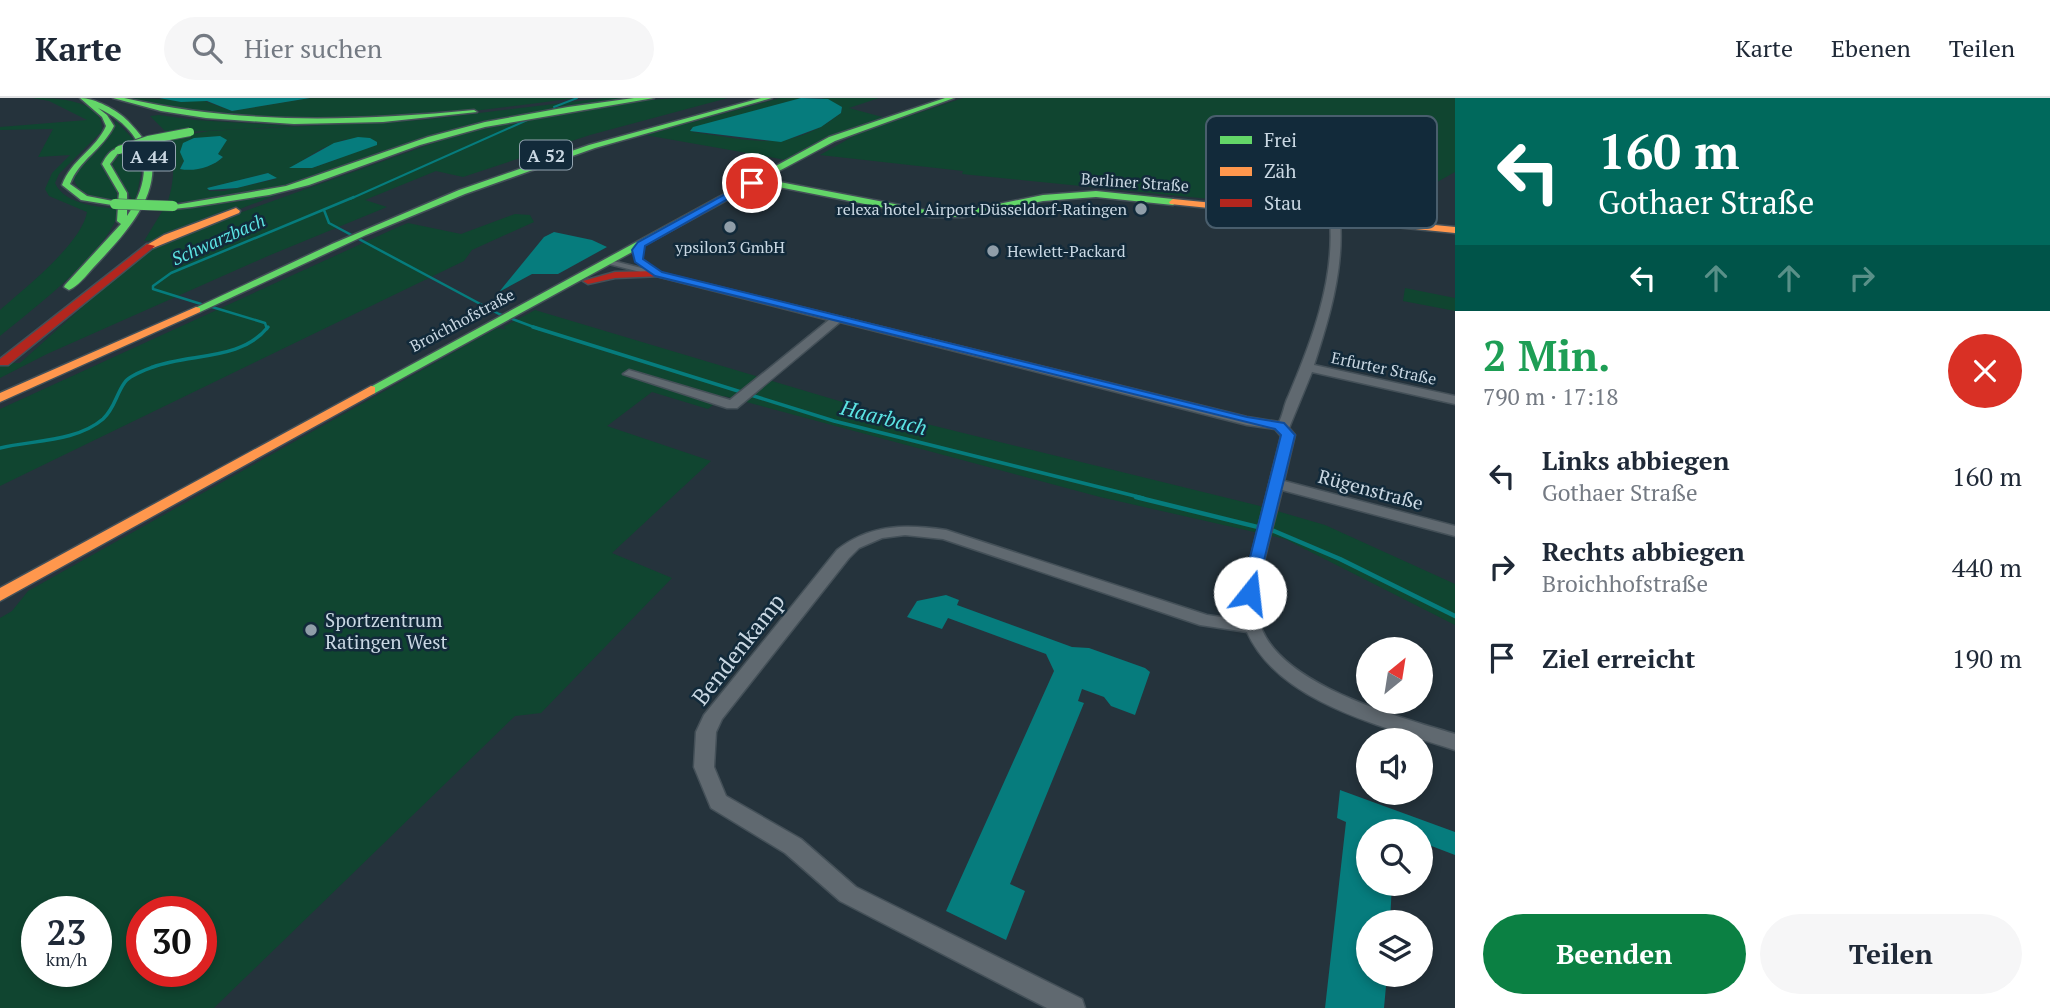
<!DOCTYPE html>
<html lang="de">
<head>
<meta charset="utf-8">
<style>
  body { margin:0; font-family:"PT Serif",serif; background:#f6f6f7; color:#1f2937; height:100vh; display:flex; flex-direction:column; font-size:26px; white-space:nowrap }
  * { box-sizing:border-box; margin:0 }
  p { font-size:23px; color:#747a83 }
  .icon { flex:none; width:38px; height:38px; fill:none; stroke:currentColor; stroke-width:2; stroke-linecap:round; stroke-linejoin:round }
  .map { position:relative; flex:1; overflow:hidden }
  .sheet { display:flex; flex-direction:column; background:#fff; width:595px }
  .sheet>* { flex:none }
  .banner { background:#00695c; color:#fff; overflow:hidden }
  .needle { width:46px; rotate:30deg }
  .fabs { position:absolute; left:1356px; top:539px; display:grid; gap:14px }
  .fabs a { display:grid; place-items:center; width:77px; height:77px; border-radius:50%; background:#fff; box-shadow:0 4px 10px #0003; font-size:35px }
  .speed { position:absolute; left:21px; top:798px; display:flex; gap:14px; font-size:35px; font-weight:700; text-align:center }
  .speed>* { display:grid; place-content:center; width:91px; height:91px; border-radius:50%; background:#fff; box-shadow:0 4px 10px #0003; line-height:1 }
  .speed small { font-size:18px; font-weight:400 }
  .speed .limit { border:10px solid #d22; background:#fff; color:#111 }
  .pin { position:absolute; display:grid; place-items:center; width:60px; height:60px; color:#fff; margin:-30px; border:4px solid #fff; border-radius:50%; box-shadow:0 2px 7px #0007 }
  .me { position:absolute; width:77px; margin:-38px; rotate:16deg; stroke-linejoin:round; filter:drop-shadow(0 0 5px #0008) }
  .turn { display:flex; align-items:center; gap:24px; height:147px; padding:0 28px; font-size:32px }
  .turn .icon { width:91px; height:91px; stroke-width:2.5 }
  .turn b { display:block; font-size:49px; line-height:60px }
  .lanes { display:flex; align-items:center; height:66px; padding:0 28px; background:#0003; justify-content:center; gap:35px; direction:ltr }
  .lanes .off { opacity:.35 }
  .round { display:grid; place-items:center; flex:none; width:74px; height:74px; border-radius:37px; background:#f6f6f7 }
  .head { display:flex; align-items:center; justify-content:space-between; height:119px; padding:0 28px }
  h1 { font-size:42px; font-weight:600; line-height:52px; color:#1e9e55 }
  .button { display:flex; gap:14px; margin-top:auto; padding:14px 28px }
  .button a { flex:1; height:80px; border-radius:42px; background:#0b8043; color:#fff; font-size:28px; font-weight:600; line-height:80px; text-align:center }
  .button a+a { background:#f6f6f7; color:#1f2937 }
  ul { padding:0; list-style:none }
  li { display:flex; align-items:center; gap:21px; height:91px; padding:0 28px }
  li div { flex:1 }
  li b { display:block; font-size:26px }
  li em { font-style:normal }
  header { display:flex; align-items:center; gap:42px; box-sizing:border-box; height:98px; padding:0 35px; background:#fff; border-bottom:2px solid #e0e1e3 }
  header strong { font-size:33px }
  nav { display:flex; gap:38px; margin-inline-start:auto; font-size:24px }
  .search { width:490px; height:63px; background:#f6f6f7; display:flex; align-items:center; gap:18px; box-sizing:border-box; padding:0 24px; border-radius:38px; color:#747a83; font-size:26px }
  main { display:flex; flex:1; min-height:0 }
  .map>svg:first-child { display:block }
  .green { fill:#104530; fill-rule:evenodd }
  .water { fill:#067c7d }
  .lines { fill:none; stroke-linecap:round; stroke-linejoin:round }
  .stream-far3 { stroke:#067c7d; stroke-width:2 }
  .stream-far2 { stroke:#067c7d; stroke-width:2.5 }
  .stream-far1 { stroke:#067c7d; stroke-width:3.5 }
  .stream { stroke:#067c7d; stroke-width:4.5 }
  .street-casing { stroke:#445058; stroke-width:3 }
  .fast-casing { stroke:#445058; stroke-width:3 }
  .slow-casing { stroke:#445058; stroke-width:3 }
  .jam-casing { stroke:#445058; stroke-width:3 }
  .street { fill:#606970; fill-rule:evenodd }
  .fast { fill:#63d668; fill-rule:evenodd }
  .slow { fill:#ff974d; fill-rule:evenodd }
  .jam { fill:#b3261e; fill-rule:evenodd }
  .fast-bridge-far1-casing { stroke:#445058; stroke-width:10; stroke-linecap:butt }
  .fast-bridge-casing { stroke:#445058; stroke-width:11; stroke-linecap:butt }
  .fast-bridge-far1 { stroke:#63d668; stroke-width:8 }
  .fast-bridge { stroke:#63d668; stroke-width:10 }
  .route { fill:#1a73e8; stroke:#114b97; stroke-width:2 }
  .poi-dot { fill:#909ea9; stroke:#122a3a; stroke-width:2.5 }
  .labels { text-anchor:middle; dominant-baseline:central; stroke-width:5; stroke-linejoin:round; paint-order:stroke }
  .far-street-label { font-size:16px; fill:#cad8e3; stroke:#122a3a }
  .far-poi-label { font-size:16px; fill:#cad8e3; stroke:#122a3a; text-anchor:end }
  .shield { fill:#122a3a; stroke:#93a4b0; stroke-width:2 }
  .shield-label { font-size:18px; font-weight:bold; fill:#cad8e3 }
  .far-water-label { font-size:18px; font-style:italic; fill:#5ce4e4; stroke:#122a3a }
  .street-label { font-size:19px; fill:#cad8e3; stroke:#122a3a }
  .poi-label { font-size:19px; fill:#cad8e3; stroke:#122a3a; text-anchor:start }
  .water-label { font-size:21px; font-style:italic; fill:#5ce4e4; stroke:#122a3a }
  .near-street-label { font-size:23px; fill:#cad8e3; stroke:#122a3a }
  .key { fill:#122a3a; stroke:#495e6d; stroke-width:2 }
  .key-label { font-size:19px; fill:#cad8e3 }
</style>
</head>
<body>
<header>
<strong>Karte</strong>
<div class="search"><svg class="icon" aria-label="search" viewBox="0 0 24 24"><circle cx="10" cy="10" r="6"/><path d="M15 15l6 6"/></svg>Hier suchen</div>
<nav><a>Karte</a><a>Ebenen</a><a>Teilen</a></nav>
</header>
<main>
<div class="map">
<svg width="1455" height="910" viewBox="0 0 1455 910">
  <rect width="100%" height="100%" fill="#25333c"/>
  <path class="green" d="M33 0C55 0 105 1 102 33L59 76 55 85C65 107 99 109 120 111 108 155 35 209 0 238V212C24 191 82 145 87 114L49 98 45 91 52 75 70 57 38 59 53 31 0 32V29L87 22 49 3Z
    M126 0 202 2 232 13 310 0H575C456 16 330 33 210 17 182 14 154 6 126 0Z
    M604 0H638L539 13 273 92 167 106C175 82 175 64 168 40L209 33 422 22ZM346 41 338 61 312 70H290L321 51ZM226 42 218 56 223 59C213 69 193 74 180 70L184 63ZM268 75 276 81 224 93H209L207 90Z
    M676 0H728L590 37 463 79 436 73 365 102 387 109 268 158 47 256 0 280V265H20L129 167 155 150 209 126 464 34 508 23 637 3Z
    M780 0H802L690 31 693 34C753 42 789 56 841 15L842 9 822 0H879L849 10 886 20 786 62 645 37Z
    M963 0H1455V74L1377 118 962 76 963 73 820 57 859 35Z
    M159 17 195 22 295 28 167 35 150 18Z
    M115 22 135 43 107 56 119 103C100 100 71 98 74 74L115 27Z
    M136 47 141 75 135 106 113 71 112 61Z
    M287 93 159 142 144 143 163 112Z
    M515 116 530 117 534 124 472 152 464 163 0 388V311L398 129 408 125 461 136Z
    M1405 190 1455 200V213L1403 203Z
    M535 212 866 311 1260 408 1325 427 1455 486V527L1285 441 1100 399 724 298 708 311 652 294 607 328 711 363 612 455 672 480 541 615 515 618 214 910H0V520L12 513 28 493 497 230 506 231 503 229ZM37 814H96V873H37ZM142 814H201V873H142Z"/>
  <path class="water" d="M159 0H310L232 13 207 3 181 4Z
    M801 0 828 1 842 9 841 15 821 29 781 44 690 33 693 29Z
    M220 38 227 42 218 56 223 59C213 69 194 74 180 71L184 63 180 54 183 45 194 40Z
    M358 39 370 40 377 44V47L312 70H289L334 45Z
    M268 75 277 80 237 90 209 92 207 90Z
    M554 134 592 142 607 149 558 176H532L499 194 544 139Z
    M946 497 959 502 957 507 1072 549 1089 550 1145 570 1150 574 1135 617 1111 608 1104 599 1082 591 1078 603 1084 605 1010 786 1025 793 1006 842 946 813 1054 573 1046 556 948 520 942 531 907 519 917 503Z
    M1340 692 1455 734V757L1421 744V733H1368V786H1392L1390 824H1368V877H1387L1384 910H1325L1346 724 1337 720Z"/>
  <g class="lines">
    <path class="stream-far3" d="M554 9 577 0
      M350 101 534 19"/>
    <path class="stream-far2" d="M324 112 329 125 499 216 539 231
      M201 206 153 191V188L171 175 354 99
      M212 209 265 225 267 231"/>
    <path class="stream-far1" d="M533 229 834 323 1143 400
      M0 350C33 342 76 344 103 321 115 310 116 296 125 284 130 277 145 272 153 269 191 255 241 263 268 229"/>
    <path class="stream" d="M1136 399 1274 433 1340 461 1455 518"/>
    <g class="street-casing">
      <path id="street" d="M1335 119 1340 122C1344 171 1329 221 1314 267L1455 298V306L1312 274 1289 330 1295 337 1284 383 1455 428V438L1282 392C1275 423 1254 488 1258 517 1267 585 1401 619 1455 636V652C1387 629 1279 606 1247 534L1200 527 943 441 905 437 882 440 859 450 849 460 722 621 716 634 714 669 726 698 801 741 856 789 1082 901 1085 910H1047L840 803 785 755 711 710 694 669 696 634 704 617 837 452C870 426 906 426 946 432L1207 517 1241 522 1242 495 1281 338 1275 331 1247 327 840 224 737 310H727L623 276 629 272 730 302 829 222 605 165V161L1247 319 1279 324C1283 317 1284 307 1288 299 1311 245 1335 183 1330 122Z"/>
    </g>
    <g class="fast-casing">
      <path id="fast" d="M80 0C95 0 117 12 128 23 139 35 151 47 152 64 157 105 118 143 93 170 86 178 78 188 69 192L64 189 65 187 121 126 117 123 118 108 81 102 62 87C71 62 96 51 106 28L102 19ZM98 10C147 33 157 74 127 118V95L110 66 122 50C112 49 106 58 102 66L119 95 118 104 87 98 70 86C79 62 103 51 114 28L107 17Z
        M113 0H124C241 27 356 23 474 12L477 14 383 24 294 26 206 20 161 13Z
        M634 0H654L485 29 420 47 309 87 269 97 192 109 173 111 169 108 286 88 428 39 485 24 568 9Z
        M761 0H772L595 50 465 96 366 137 200 214 191 212 332 146 459 92 589 47Z
        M945 0H954L835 43 764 81 931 113H964L1043 97 1096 93 1173 101 1177 104 1173 107 1096 99 1043 103 964 119H931L758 85 375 295 371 296 365 292 829 39Z"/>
    </g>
    <g class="slow-casing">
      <path id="slow" d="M1173 101 1455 129V135L1170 106 1169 104Z
        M236 110 240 113 239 115 153 150 145 148 164 137Z
        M196 209 200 210V214L0 304V295Z
        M371 288 375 289V295L0 503V490Z"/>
    </g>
    <g class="jam-casing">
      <path id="jam" d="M147 146 155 148 8 267H0V261Z
        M658 173 663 176 662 178 615 180 588 186 583 183 615 174Z"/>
    </g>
    <use href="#street" class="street"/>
    <use href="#fast" class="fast"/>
    <use href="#slow" class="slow"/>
    <use href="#jam" class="jam"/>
    <g class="fast-bridge-far1-casing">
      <path id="fast-bridge-far1" d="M119 52 148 42 190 34"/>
    </g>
    <g class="fast-bridge-casing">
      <path id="fast-bridge" d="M115 106 173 108"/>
    </g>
    <use href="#fast-bridge-far1" class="fast-bridge-far1"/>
    <use href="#fast-bridge" class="fast-bridge"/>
  </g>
  <path class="route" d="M749 83 756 85 645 148 643 161 662 174 1247 319 1284 325 1295 337 1255 499 1250 501 1241 495 1281 337 1275 331 655 178 635 164 632 152 638 144Z"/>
  <g class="poi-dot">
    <circle cx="1141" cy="111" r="7"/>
    <circle cx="730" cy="129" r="7"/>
    <circle cx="993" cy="153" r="7"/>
    <circle cx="311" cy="532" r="7"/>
  </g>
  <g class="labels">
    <g class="far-street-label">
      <text transform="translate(1135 84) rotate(4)">Berliner Straße</text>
      <text transform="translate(462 222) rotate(-28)">Broichhofstraße</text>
      <text transform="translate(1384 270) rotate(12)">Erfurter Straße</text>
    </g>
    <g class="far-poi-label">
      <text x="1127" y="111">relexa hotel Airport Düsseldorf-Ratingen</text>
      <text x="730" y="149" text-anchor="middle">ypsilon3 GmbH</text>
      <text x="1007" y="153" text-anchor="start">Hewlett-Packard</text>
    </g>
    <g class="shield">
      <rect x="520" y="42.5" width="52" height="29" rx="5"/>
      <rect x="123" y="43.5" width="52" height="29" rx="5"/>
    </g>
    <g class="shield-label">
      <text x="546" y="57">A 52</text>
      <text x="149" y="58">A 44</text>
    </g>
    <g class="far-water-label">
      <text transform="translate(218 141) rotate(-24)">Schwarzbach</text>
    </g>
    <g class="street-label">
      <text transform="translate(1371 391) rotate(15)">Rügenstraße</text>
    </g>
    <g class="poi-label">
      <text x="325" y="521">Sportzentrum<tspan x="325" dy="22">Ratingen West</tspan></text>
    </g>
    <g class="water-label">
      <text transform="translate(884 319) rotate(14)">Haarbach</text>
    </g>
    <g class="near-street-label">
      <text transform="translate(738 551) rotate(-52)">Bendenkamp</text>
    </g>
  </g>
  <rect x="1206" y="18" width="231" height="112" rx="10" class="key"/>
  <rect x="1220" y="38" width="32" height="8" fill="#63d668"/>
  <rect x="1220" y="69" width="32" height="9" fill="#ff974d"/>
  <rect x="1220" y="101" width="32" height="8" fill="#b3261e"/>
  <g class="key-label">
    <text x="1264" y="49">Frei</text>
    <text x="1264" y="80">Zäh</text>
    <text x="1264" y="112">Stau</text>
  </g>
</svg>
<div class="fabs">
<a><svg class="needle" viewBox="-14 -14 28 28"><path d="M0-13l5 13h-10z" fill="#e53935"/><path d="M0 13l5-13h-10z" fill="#747a83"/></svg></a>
<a><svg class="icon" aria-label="sound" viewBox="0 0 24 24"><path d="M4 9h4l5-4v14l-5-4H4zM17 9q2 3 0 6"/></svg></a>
<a><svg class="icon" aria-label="search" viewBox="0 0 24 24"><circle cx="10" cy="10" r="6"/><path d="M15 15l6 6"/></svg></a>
<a><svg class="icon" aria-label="layers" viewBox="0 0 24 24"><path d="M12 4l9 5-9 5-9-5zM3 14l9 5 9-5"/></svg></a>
</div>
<div class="speed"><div>23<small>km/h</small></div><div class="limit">30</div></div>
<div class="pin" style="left:752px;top:85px;background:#d93025"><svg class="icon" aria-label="arrive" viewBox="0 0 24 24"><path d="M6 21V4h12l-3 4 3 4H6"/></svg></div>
<svg class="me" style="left:1250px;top:495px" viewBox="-20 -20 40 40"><circle r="19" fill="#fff"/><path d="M0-13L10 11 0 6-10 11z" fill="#1a73e8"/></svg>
</div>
<section class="sheet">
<div class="banner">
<div class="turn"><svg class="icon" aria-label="left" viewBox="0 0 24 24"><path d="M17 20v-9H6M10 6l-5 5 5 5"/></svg><div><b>160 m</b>Gothaer Straße</div></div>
<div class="lanes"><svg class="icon" aria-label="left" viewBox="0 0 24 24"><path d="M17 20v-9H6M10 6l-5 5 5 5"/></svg><svg class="icon off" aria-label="ahead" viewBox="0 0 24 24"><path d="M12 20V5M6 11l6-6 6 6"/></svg><svg class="icon off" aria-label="ahead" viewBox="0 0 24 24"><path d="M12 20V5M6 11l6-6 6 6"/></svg><svg class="icon off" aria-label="right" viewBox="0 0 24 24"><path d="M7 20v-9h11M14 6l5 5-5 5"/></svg></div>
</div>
<div class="head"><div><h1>2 Min.</h1><p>790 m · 17:18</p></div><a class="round" style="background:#d93025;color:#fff"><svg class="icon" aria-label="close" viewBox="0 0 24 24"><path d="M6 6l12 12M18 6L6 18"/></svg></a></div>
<ul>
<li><svg class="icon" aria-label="left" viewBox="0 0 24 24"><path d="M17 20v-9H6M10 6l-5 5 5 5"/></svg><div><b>Links abbiegen</b><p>Gothaer Straße</p></div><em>160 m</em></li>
<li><svg class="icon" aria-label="right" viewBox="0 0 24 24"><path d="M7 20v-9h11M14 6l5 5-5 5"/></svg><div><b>Rechts abbiegen</b><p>Broichhofstraße</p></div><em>440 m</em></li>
<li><svg class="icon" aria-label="arrive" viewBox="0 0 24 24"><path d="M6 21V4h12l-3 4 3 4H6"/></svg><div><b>Ziel erreicht</b></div><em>190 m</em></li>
</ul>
<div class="button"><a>Beenden</a><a>Teilen</a></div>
</section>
</main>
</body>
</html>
